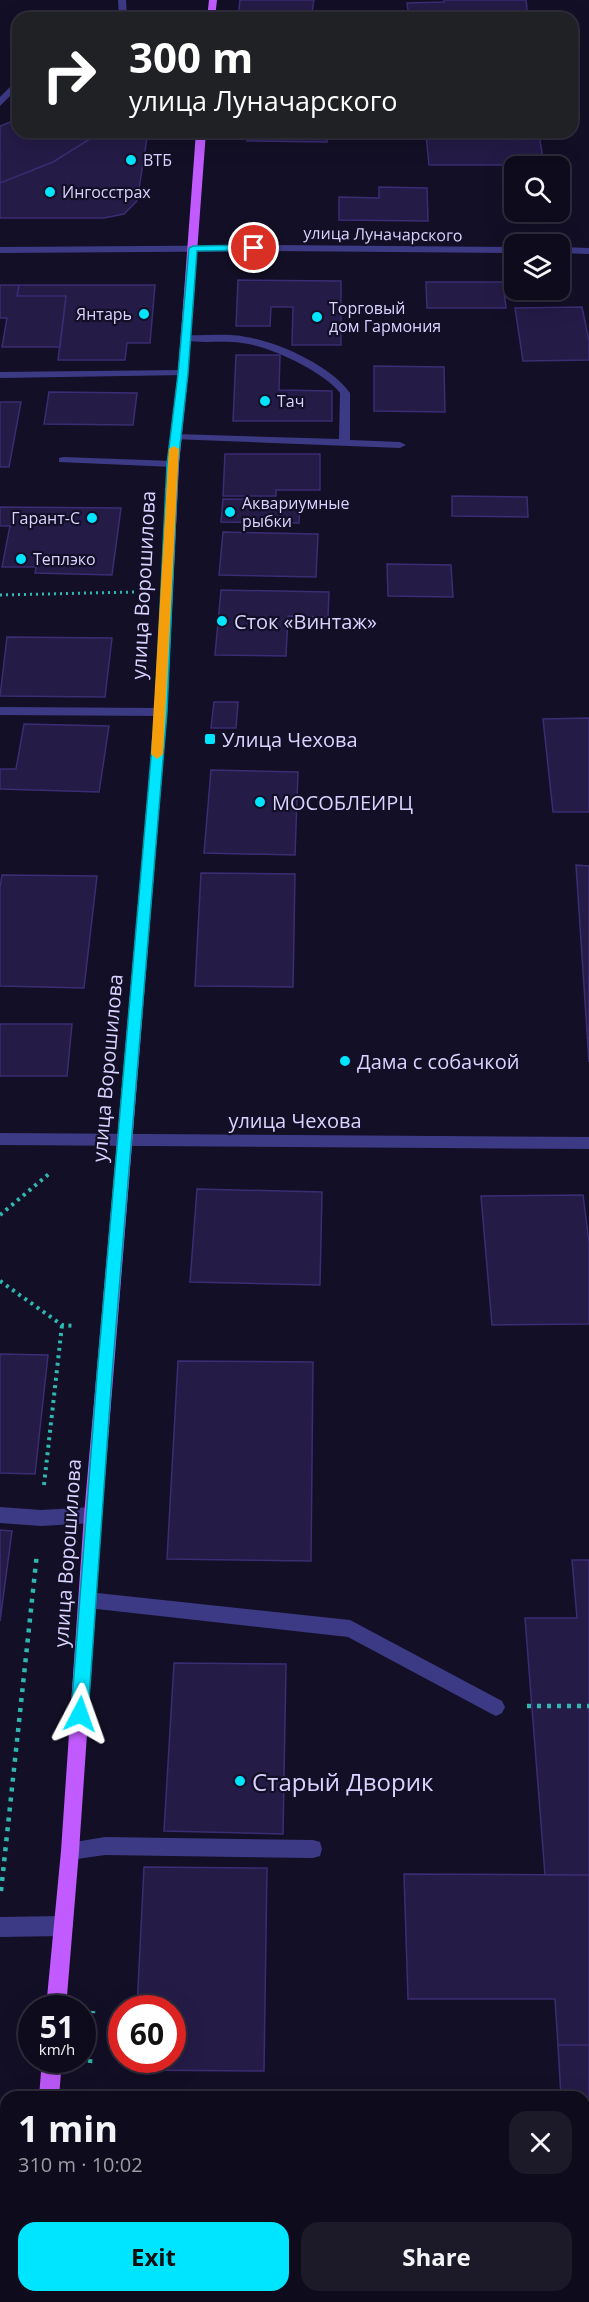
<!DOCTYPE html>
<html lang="en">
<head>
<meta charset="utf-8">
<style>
  body { margin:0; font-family:"Open Sans",sans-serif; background:#1c1929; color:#f1f3f6; height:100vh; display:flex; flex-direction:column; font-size:22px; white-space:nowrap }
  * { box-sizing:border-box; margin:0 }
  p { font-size:20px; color:#9b9ba3 }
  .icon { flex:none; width:33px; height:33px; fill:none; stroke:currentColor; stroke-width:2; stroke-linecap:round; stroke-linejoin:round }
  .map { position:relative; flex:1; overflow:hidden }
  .panel { position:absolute; left:0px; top:2091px; width:590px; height:212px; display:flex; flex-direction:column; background:#0e0b1c; border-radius:18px 18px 0 0; box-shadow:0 6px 24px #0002,0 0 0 2px #2e2b3b }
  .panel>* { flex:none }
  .top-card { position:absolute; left:12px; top:12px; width:566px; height:126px; border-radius:18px; box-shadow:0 6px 24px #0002,0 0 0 2px #2e2b3b; background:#202124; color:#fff; overflow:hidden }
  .tools { position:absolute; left:504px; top:156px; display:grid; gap:12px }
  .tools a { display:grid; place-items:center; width:66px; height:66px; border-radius:12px; background:#0e0b1c; box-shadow:0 6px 24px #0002,0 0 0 2px #2e2b3b; font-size:30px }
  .speed { position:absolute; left:18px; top:1995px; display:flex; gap:12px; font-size:30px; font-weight:700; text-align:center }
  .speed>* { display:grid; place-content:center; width:78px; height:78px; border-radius:50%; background:#0e0b1c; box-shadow:0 6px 24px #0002,0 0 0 2px #2e2b3b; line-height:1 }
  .speed small { font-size:15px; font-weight:400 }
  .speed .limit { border:9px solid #d22; background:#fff; color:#111 }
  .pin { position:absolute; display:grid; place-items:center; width:51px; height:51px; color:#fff; margin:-26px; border:3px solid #fff; border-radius:50%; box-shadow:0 2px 6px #0007 }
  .me { position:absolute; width:66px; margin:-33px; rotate:4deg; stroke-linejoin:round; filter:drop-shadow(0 0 4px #0008) }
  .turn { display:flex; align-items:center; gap:21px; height:126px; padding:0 18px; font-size:27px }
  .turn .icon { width:78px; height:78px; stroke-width:2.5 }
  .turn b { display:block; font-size:42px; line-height:51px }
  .round { display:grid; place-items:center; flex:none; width:63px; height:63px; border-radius:18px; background:#1c1929 }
  .summary { display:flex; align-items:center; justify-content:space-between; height:102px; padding:0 18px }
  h1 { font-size:36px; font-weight:700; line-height:45px }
  .action { display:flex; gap:12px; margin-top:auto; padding:12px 18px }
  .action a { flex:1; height:69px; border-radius:18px; background:#00e5ff; color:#111; font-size:24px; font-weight:700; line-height:69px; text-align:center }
  .action a+a { background:#1c1929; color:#f1f3f6 }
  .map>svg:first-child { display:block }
  .building { fill:#241b47; stroke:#3b2d73; stroke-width:1.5 }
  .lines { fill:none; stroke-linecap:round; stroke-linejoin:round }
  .path-far2 { stroke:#2fb8b0; stroke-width:3; stroke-dasharray:2 4; stroke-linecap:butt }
  .path-far1 { stroke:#2fb8b0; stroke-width:4; stroke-dasharray:3 4.5; stroke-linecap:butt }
  .path { stroke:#2fb8b0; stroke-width:4.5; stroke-dasharray:4 6; stroke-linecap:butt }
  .service { fill:#3d3a85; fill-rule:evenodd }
  .minor { fill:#3d3a85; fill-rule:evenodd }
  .primary { fill:#c25bff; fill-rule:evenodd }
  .route { fill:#00e5ff; stroke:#0095a6; stroke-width:1.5 }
  .slow { fill:#f59e0b }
  .poi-dot { fill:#00e5ff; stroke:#130f26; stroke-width:2 }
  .labels { text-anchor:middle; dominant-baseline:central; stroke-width:4.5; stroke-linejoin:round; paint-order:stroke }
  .far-poi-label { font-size:16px; fill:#d9d4ff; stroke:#130f26; text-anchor:start }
  .far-street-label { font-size:16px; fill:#d9d4ff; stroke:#130f26 }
  .street-label { font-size:20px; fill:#d9d4ff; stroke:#130f26 }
  .poi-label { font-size:20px; fill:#d9d4ff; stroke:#130f26; text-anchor:start }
  .near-poi-label { font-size:24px; fill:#d9d4ff; stroke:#130f26; text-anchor:start }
</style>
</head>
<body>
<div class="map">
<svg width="589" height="2302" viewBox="0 0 589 2302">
  <rect width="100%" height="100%" fill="#130f26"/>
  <path class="building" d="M240 0H314L311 18H238Z
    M444 0H526L528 18H409L407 3 444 2Z
    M18 119V132H95L98 134 53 162 0 183V126Z
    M18 119V132H148L137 201 124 214 104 218H0V126Z
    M248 132H327V142L247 141Z
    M539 134 544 165H429L426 135Z
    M379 187 427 188 428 221 339 220V197L379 198Z
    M238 280 341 281V345H292L293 307H271L270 326H236Z
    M426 282H503L506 308H427Z
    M0 285H19L17 296H66L60 347H2L7 318H0Z
    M19 285H155L150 343H127L125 360H58L66 296H17Z
    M582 307 589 341V360L523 361 515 308Z
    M236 355H280L279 390 332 391V421H233Z
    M374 366 444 367 445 412 374 411Z
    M49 392 137 393 133 425 44 424Z
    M0 402H21L9 467H0Z
    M225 454H320V490H276V496H223Z
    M452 496 527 497 528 517 452 516Z
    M223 499 300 500 299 523 221 522Z
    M0 507 121 508 112 575 35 573 36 567H2L10 526H0Z
    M223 532 318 534 316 577 219 575Z
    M387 564 451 565 453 597 388 596Z
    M221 590 329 592 328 617 288 616 286 656 215 655Z
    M7 637 112 638 105 697 0 696Z
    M214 702H238L236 728H211Z
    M589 718V812H553L543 719Z
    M24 724 109 726 99 792 0 789V769H16Z
    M211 770 298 772 295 855 204 853Z
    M576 865 589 866V1062Z
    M201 873 295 874 293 987 195 986Z
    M2 875 97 876 84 988 0 986V888Z
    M0 1024H72L67 1076H0Z
    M197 1189 322 1192 320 1285 190 1282Z
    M583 1195 589 1242V1324L492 1325 481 1196Z
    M0 1354 48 1355 35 1474 0 1473Z
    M178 1361 313 1362 311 1561 167 1559Z
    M0 1530 12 1531 0 1621Z
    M572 1560H589V1875H545L525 1618H577Z
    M174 1663 286 1664 283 1834 164 1831Z
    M144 1867 267 1868 264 2071 134 2070V2060H172V2008H137Z
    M404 1874 589 1875V2045H558L555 1999H408Z
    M558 2045H589V2302H576V2296H584V2097H561Z
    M120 2296H249V2302H120Z
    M341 2296H474V2302H341Z"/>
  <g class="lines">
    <path class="path-far2" d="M0 595 134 592"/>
    <path class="path-far1" d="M0 1215 50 1173
      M0 1281 62 1325 75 1326
      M44 1485 62 1325"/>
    <path class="path" d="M527 1706H589
      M1 1891 37 1553
      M90 2063 93 2011
      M73 2296V2302"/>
    <path class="service" d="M118 0H126L127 18H119Z
      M18 79V88L0 106V97Z
      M186 335C206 336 227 333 246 337 279 342 331 366 350 393V440L400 442 406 445 400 448 172 439 170 437 176 434 339 439 340 393C323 371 269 346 242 343 223 340 202 344 182 340L181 338Z
      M183 370 188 373 187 375 0 378V372Z
      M63 457 173 461 179 464 173 467 59 462V458Z
      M0 707 161 708 167 712 161 716 0 715Z
      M0 1507 41 1510 93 1507 99 1509 102 1515 99 1521 93 1523 41 1526 0 1523Z
      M88 1592 350 1620 502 1701 505 1707 502 1713 496 1716 490 1713 348 1637 88 1608 82 1606 79 1600 82 1594Z
      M105 1837 313 1840 320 1842 322 1849 320 1856 313 1858 105 1855 70 1860 63 1858 61 1851 63 1844Z
      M63 1916 70 1919 73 1926 70 1933 63 1936 0 1937V1917Z"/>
    <path class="minor" d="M274 245 514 247V253L274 251 0 253V247Z
      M560 247 589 248V254L560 253Z
      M0 1133 589 1137V1149L0 1145Z"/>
    <path class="primary" d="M209 0H217L215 18H207Z
      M196 132H206L188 373 179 464 167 712 102 1515 79 1851 66 2008H46L61 1851 84 1515 155 712 167 464 178 373Z
      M42 2060H62L59 2097H39Z
      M20 2296H42V2302H20Z"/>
  </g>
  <path class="route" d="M254 245 257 246V250L197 251 188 374 178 464 167 712 112 1375 88 1714 85 1720 80 1722 74 1720 71 1714 97 1375 155 712 167 464 178 374 189 248 193 246Z"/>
  <path class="slow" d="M174 446 179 449 163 754 157 759 151 754 169 449Z"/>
  <g class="poi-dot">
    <circle cx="131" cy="160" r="6"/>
    <circle cx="50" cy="192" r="6"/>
    <circle cx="144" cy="314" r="6"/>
    <circle cx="317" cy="317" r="6"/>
    <circle cx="265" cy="401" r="6"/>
    <circle cx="230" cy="512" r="6"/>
    <circle cx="92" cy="518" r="6"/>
    <circle cx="21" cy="559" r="6"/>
    <circle cx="222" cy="621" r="6"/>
    <rect x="204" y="733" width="12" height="12" rx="3"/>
    <circle cx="260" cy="802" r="6"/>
    <circle cx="345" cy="1061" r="6"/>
    <circle cx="240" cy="1781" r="6"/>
  </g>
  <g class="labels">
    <g class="far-poi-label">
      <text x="143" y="160">ВТБ</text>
      <text x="62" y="192">Ингосстрах</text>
      <text x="329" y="308">Торговый<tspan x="329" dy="18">дом Гармония</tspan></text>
      <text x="132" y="314" text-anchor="end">Янтарь</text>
      <text x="277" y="401">Тач</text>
      <text x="242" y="503">Аквариумные<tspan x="242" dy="18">рыбки</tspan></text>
      <text x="80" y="518" text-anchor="end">Гарант-С</text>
      <text x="33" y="559">Теплэко</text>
    </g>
    <g class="far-street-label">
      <text transform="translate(383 234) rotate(1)">улица Луначарского</text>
    </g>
    <g class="street-label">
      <text transform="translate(143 585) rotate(-87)">улица Ворошилова</text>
      <text transform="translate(107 1068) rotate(-85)">улица Ворошилова</text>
      <text x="295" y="1120">улица Чехова</text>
      <text transform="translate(67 1553) rotate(-86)">улица Ворошилова</text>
    </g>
    <g class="poi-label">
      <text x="234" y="621">Сток «Винтаж»</text>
      <text x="222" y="739">Улица Чехова</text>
      <text x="272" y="802">МОСОБЛЕИРЦ</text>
      <text x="357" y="1061">Дама с собачкой</text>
    </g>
    <g class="near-poi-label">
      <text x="252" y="1781">Старый Дворик</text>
    </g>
  </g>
</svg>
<div class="tools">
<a><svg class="icon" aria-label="search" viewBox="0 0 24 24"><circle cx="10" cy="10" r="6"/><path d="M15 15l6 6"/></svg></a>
<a><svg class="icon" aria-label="layers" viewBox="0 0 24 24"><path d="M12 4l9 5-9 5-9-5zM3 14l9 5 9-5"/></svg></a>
</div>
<div class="speed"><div>51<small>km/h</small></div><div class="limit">60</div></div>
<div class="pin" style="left:254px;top:248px;background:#d93025"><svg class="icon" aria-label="arrive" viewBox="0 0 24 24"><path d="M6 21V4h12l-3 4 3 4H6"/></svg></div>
<svg class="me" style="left:80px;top:1714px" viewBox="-20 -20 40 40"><path d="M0-17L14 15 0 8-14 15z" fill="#00e5ff" stroke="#fff" stroke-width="4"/></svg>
<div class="top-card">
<div class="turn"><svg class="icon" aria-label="right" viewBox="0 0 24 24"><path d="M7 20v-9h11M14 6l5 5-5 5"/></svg><div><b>300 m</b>улица Луначарского</div></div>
</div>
<section class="panel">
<div class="summary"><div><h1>1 min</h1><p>310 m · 10:02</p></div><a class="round"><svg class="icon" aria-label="close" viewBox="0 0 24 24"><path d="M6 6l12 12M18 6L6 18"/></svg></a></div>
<div class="action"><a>Exit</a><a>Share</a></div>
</section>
</div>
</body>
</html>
